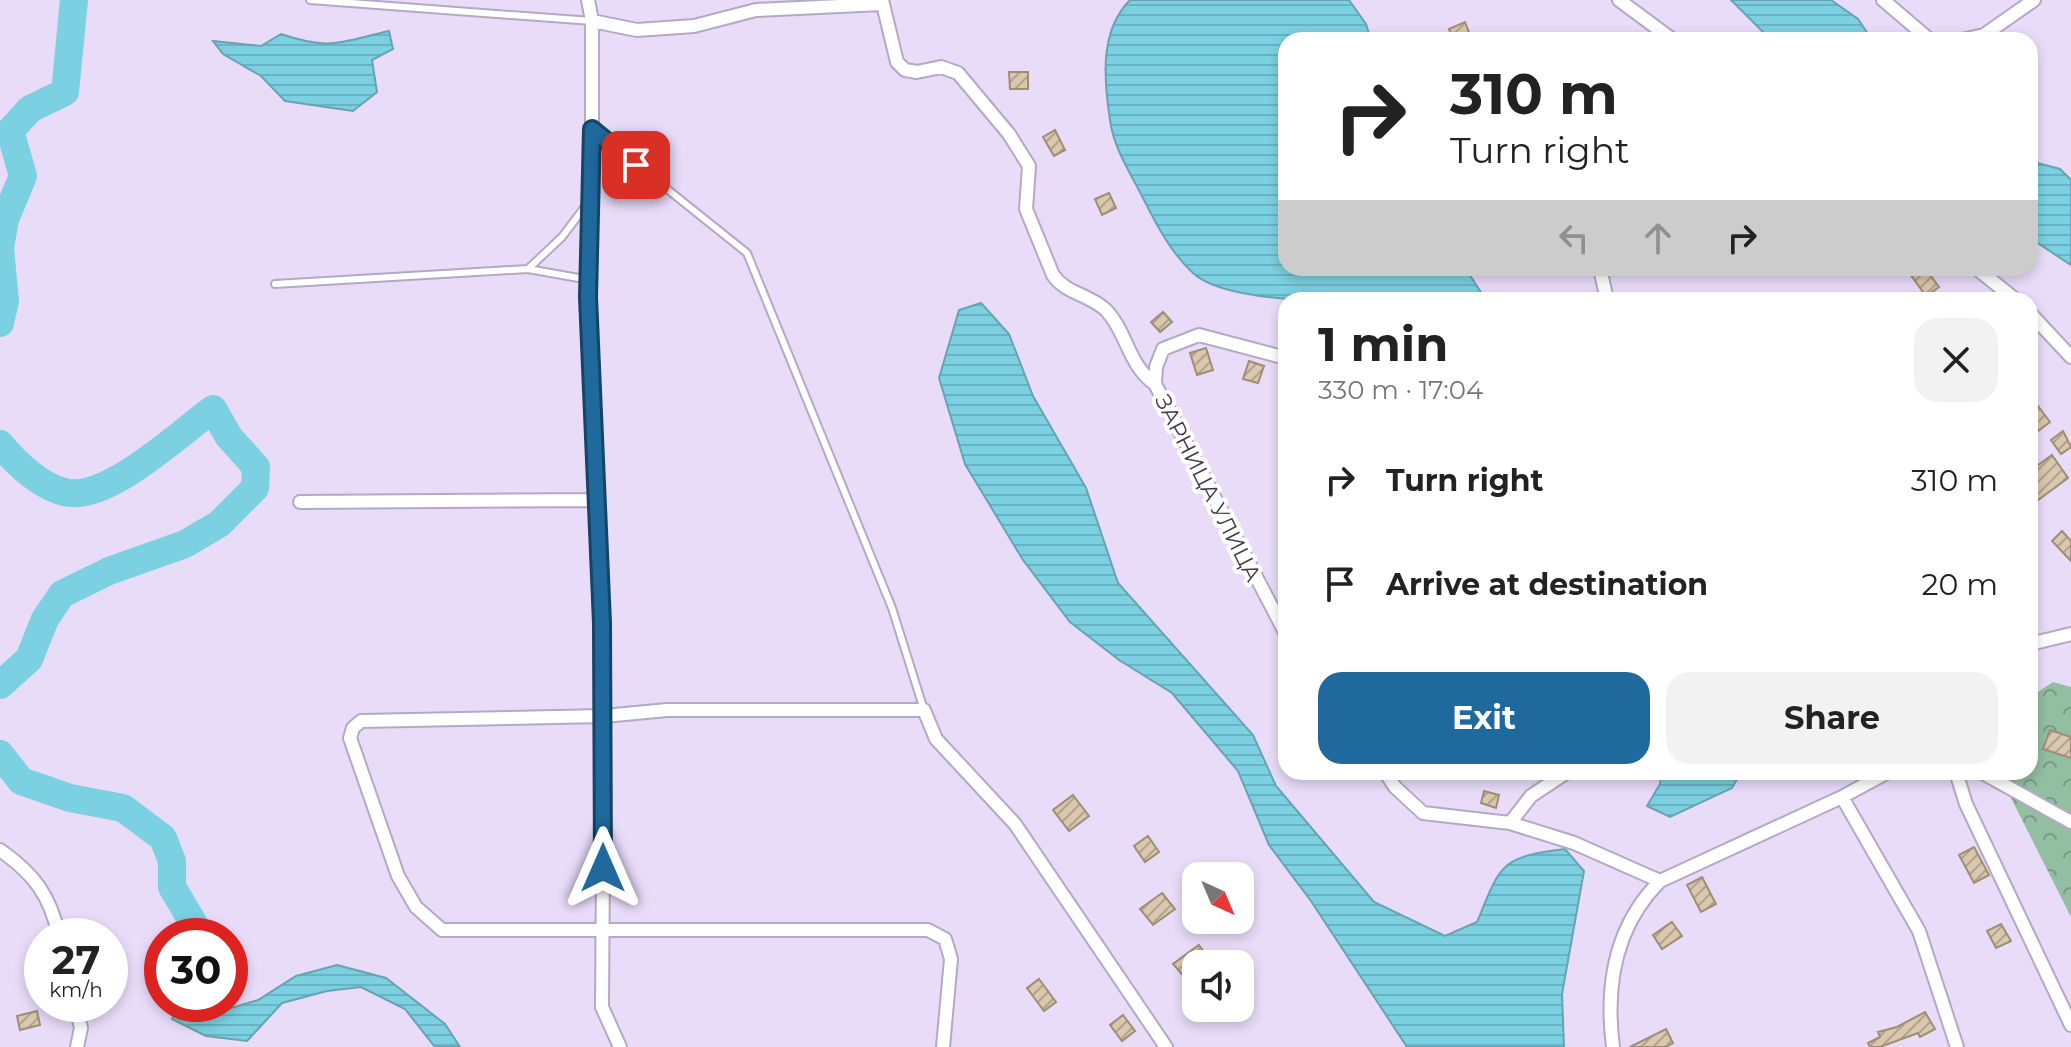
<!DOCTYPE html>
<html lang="en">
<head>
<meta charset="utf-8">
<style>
  body { margin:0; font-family:Montserrat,sans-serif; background:#f2f2f2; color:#222; height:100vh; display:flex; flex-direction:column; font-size:30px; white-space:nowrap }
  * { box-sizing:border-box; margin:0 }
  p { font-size:26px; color:#767676 }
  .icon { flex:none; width:44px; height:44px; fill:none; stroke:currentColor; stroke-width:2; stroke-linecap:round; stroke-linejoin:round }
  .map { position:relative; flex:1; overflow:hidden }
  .side { position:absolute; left:1278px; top:292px; width:760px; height:488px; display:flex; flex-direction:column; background:#fff; border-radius:24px; box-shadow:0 4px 12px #0003 }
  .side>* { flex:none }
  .banner { position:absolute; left:1278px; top:32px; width:760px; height:244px; border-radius:24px; box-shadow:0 4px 12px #0003; background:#fff; color:#222; overflow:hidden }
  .needle { width:52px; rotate:136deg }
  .tools { position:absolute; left:1182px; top:862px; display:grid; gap:16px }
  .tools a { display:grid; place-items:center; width:72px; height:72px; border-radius:16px; background:#fff; box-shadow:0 4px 12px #0003; font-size:40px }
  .speed { position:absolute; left:24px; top:918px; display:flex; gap:16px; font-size:40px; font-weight:700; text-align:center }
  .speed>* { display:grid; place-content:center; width:104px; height:104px; border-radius:50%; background:#fff; box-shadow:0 4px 12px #0003; line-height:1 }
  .speed small { font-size:20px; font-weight:400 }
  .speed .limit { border:12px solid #d22; background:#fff; color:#111 }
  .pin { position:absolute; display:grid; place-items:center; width:68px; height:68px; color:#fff; margin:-34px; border-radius:16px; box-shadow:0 4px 12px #0006 }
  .me { position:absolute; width:88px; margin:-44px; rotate:0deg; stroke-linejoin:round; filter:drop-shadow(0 0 6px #0008) }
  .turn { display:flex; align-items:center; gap:28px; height:168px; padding:0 40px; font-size:36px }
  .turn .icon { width:104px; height:104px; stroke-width:2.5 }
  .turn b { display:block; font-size:56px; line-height:68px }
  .lanes { display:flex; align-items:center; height:76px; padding:0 40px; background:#0003; justify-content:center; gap:40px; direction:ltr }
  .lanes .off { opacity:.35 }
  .round { display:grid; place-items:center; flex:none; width:84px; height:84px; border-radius:24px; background:#f2f2f2 }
  .head { display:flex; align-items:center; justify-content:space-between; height:136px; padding:0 40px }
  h1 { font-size:48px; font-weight:700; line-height:60px }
  .action { display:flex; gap:16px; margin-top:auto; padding:16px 40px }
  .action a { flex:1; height:92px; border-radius:24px; background:#20699d; color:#fff; font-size:32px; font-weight:700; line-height:92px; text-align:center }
  .action a+a { background:#f2f2f2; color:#222 }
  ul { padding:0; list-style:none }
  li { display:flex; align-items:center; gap:24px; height:104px; padding:0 40px }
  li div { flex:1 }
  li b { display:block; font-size:30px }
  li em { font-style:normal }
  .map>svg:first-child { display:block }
  .forest { fill:url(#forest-crowns) }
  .water { fill:url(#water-rules); stroke:#69a3b2; stroke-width:2 }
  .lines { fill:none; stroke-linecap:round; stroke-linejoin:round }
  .river { stroke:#7bd0e1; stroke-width:28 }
  .building { fill:url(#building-hatch); stroke:#9f8d75; stroke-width:2 }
  .service-casing { stroke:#b4a9c4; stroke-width:10 }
  .minor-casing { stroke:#b4a9c4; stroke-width:16 }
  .service { stroke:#fff; stroke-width:6 }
  .minor { stroke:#fff; stroke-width:12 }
  .route-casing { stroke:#154466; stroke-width:20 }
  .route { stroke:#20699d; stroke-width:14 }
  .labels { text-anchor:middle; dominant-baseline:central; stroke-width:8; stroke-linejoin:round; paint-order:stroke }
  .street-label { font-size:22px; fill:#3e3944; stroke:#fff }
</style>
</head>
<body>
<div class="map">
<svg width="2071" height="1047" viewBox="0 0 2071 1047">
  <defs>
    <pattern id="forest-crowns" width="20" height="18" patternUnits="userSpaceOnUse" patternTransform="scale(2)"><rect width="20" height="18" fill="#92bea1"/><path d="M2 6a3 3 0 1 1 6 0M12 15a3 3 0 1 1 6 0" fill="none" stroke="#799b85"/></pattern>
    <pattern id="water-rules" width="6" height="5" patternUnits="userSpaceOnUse" patternTransform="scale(2)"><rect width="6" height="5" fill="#7bd0e1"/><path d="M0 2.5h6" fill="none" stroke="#6bb3c2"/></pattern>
    <pattern id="building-hatch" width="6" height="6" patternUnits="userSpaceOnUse" patternTransform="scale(2)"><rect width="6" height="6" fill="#dac7ad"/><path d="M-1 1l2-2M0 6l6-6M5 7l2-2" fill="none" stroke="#b2a38e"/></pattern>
  </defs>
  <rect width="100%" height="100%" fill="#e8dcf9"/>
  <path class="forest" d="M2053 682 2071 687V917L2010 796 2004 772H2030V697Z"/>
  <path class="water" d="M1130 0H1349L1366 24 1371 40H1286V268H1465L1486 300C1424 300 1235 313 1193 273 1171 253 1156 224 1143 198 1130 172 1114 149 1110 120 1104 80 1099 31 1130 0Z
    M1731 0H1831L1858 19 1872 40H1771Z
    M389 31 393 49 372 60 377 92 353 111 285 101 261 76 223 54 213 41 261 46 281 34C331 51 340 42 389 31Z
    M2030 161 2060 169 2071 180V265L2030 238Z
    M981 303 1009 334 1033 396 1086 488 1118 583 1253 735 1276 786 1374 902 1445 936 1477 922C1501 864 1500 857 1565 849L1584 871 1562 994 1564 1047H1407L1311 901 1269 845 1238 771 1172 693 1119 660 1070 622 1023 560 965 464 939 378 959 310Z
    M1662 772H1741L1732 788 1670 817 1647 806 1660 784Z
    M172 887 198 911 214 936H194Z
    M337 965 386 978 445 1024 460 1047H435L405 1009 361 987 327 991 282 1003 247 1041 206 1036 172 1019 179 1004H227L228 1009 258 1000 296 976Z"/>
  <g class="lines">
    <path class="river" d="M0 323 5 301 0 248 5 219 23 176 10 131 30 109 65 92 74 0
      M0 444C16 463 38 485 64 492 105 504 180 433 213 409L229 437 256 467 255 488 219 524 185 544 109 571 62 594 45 619 29 659 0 685
      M0 754 21 781 70 798 123 808 163 838 172 861V887L201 936"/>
  </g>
  <path class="building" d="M1465 22 1472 40H1454L1449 29Z
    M1009 72H1028V89H1010Z
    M1055 130 1065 150 1054 156 1043 137Z
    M1109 193 1116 208 1102 215 1095 199Z
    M1918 268H1925L1939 287 1926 296 1910 274Z
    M1163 312 1172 322 1160 332 1151 322Z
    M1206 348 1213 370 1197 375 1190 353Z
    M1249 361 1264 366 1258 383 1243 379Z
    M2038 406 2050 422 2038 431 2030 419V412Z
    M2063 431 2071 447 2061 454 2051 440Z
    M2052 455 2068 478 2030 506V471Z
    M2062 531 2071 541V561L2052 541Z
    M2050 730 2071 737V758L2043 749Z
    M1484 791 1499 795 1496 808 1481 803Z
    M1073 795 1089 816 1069 831 1053 810Z
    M1148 836 1159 852 1145 862 1134 846Z
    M1974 847 1989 875 1974 883 1959 855Z
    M1702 877 1716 904 1701 912 1687 885Z
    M1162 893 1175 909 1153 925 1140 909Z
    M1672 922 1682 936 1662 949 1653 935Z
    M2001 924 2011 941 1996 948 1987 931Z
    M1199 945 1213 964H1196V971L1186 979 1173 964Z
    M1039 979 1056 1002 1044 1011 1027 988Z
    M37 1011 40 1025 20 1030 17 1016Z
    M1925 1012 1935 1029 1920 1037 1918 1033 1880 1047H1870L1868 1043 1880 1037 1878 1032 1897 1027Z
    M1123 1015 1135 1031 1122 1041 1110 1025Z
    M1666 1029 1673 1043 1666 1047H1630Z"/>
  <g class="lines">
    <g class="service-casing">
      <path id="service" d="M310 0 592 21
        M592 129 747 253 892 608 924 710
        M528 269 562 237 587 204
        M275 284 528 269 590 280"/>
    </g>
    <g class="minor-casing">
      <path id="minor" d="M588 0 592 21V140L588 297 604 716 602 1007 620 1047
        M882 0 897 62 905 70 917 72 941 67 958 73 1009 134 1029 166 1026 209 1053 275C1066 294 1089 294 1106 310 1127 332 1128 365 1155 384L1286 634
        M1619 0 1673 40
        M1883 0 1930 40
        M592 21 637 30 694 26 756 10 882 4
        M1961 40 1984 35 2034 0
        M1600 268 1607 300
        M1976 268 2016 300
        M2030 313 2071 357
        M1155 384 1156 367 1163 349 1199 335 1286 358
        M300 502 595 500
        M2030 644 2071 634
        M1385 772 1395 787 1423 813 1510 823 1574 843 1660 881
        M1956 772 1966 804 2071 1025
        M1981 772 2071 822
        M1842 797 1919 931 1957 1047
        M1510 823 1531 796 1567 772
        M0 850C34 874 50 895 59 936
        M75 1004 81 1028 77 1047
        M943 1047 951 959 945 939 928 930H442L416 907 398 876 350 738 353 728 361 721 604 716 667 710H924L936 739 1015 824 1166 1047
        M1613 1047C1605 985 1615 926 1660 881L1842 797 1888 772"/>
    </g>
    <use href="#service" class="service"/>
    <use href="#minor" class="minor"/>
  </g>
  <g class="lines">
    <g class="route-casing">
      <path id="route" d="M603 868 602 623 588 297 592 129 636 165"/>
    </g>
    <use href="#route" class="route"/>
  </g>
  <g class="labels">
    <g class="street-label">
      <text transform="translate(1208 488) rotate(63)">ЗАРНИЦА УЛИЦА</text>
    </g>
  </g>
</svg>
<div class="tools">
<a><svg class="needle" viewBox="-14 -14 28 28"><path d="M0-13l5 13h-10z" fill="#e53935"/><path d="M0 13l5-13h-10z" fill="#767676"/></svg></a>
<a><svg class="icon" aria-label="sound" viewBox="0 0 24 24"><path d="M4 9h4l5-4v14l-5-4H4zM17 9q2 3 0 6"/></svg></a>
</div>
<div class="speed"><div>27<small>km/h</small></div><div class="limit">30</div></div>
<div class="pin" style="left:636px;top:165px;background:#d93025"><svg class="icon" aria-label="arrive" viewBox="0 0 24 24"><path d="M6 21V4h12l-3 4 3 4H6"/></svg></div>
<svg class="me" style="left:603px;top:868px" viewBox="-20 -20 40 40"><path d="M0-17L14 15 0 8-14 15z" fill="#20699d" stroke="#fff" stroke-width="4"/></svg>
<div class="banner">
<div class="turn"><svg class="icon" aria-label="right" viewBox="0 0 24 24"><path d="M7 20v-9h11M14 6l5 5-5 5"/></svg><div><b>310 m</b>Turn right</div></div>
<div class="lanes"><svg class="icon off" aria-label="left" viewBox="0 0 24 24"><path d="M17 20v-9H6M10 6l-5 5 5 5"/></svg><svg class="icon off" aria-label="ahead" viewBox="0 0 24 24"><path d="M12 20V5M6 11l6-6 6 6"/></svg><svg class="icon" aria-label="right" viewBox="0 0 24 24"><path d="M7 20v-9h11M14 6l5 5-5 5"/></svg></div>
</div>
<section class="side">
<div class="head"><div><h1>1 min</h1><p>330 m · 17:04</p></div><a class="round"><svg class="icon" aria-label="close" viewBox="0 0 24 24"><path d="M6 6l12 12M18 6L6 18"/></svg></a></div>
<ul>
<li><svg class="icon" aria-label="right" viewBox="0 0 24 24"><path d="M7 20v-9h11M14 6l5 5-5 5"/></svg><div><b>Turn right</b></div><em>310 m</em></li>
<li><svg class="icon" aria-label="arrive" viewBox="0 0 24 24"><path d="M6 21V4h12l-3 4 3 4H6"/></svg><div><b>Arrive at destination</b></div><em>20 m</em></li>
</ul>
<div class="action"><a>Exit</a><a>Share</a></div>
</section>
</div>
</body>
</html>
